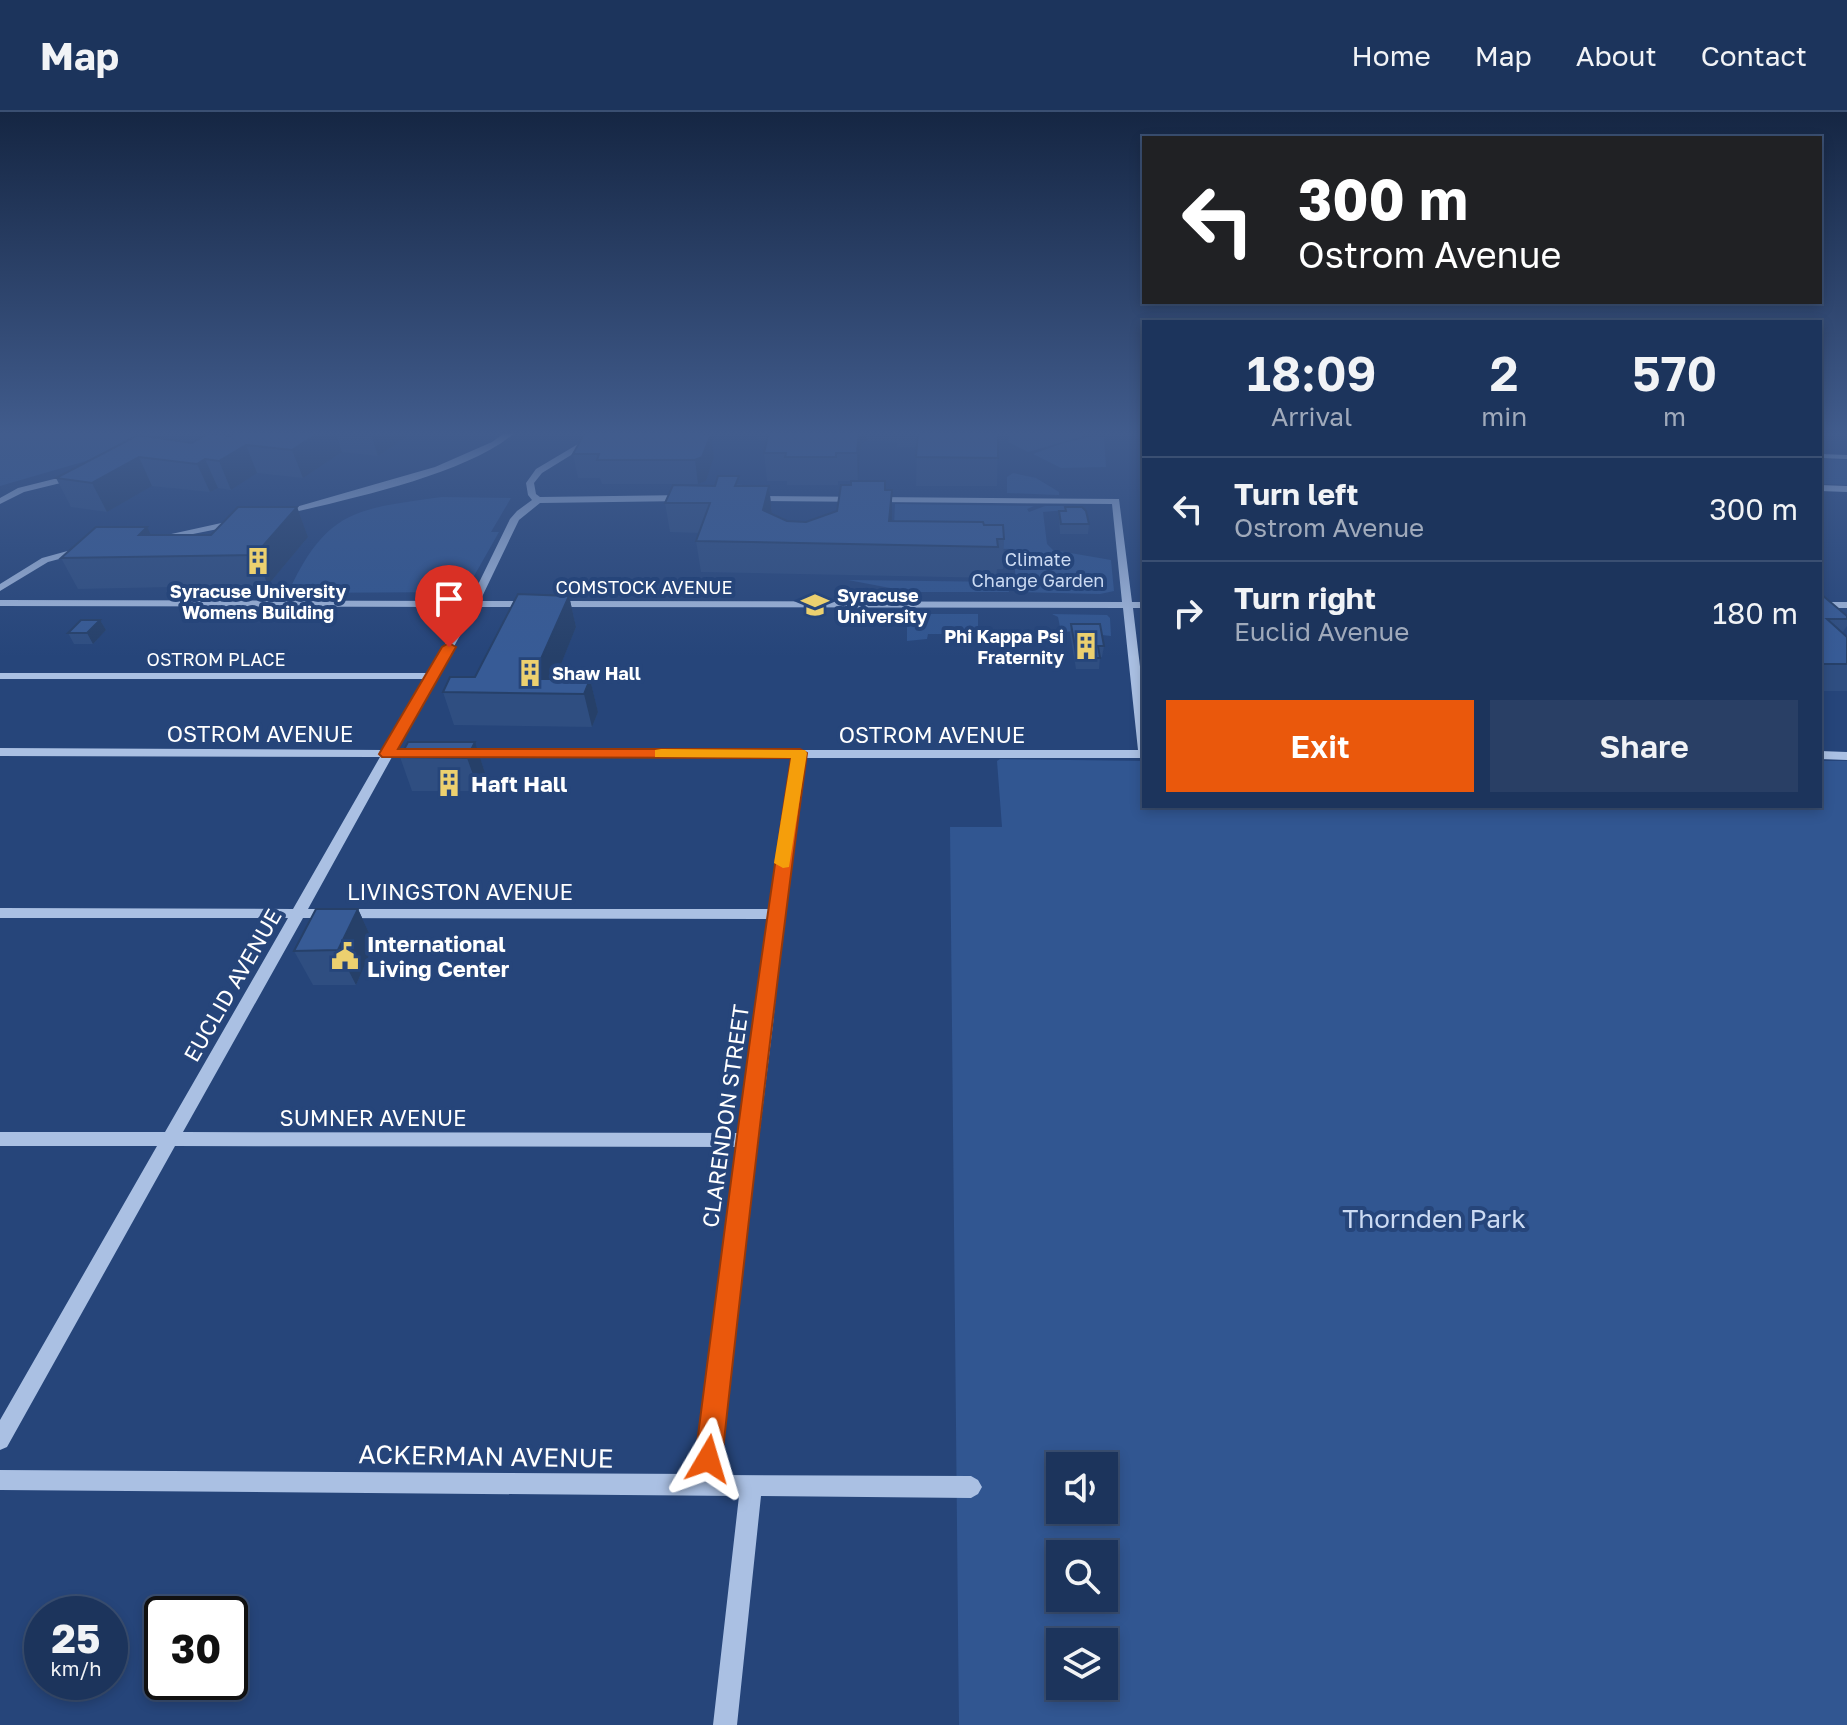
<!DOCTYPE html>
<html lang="en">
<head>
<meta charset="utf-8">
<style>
  body { margin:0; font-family:"Golos Text",sans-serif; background:#293f65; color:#f1f3f6; height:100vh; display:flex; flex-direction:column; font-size:30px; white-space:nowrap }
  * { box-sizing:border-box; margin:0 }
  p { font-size:26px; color:#a0aabb }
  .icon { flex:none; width:44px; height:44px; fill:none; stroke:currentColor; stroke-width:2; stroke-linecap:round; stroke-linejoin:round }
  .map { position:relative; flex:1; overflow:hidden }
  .panel { position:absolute; left:1142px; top:208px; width:680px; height:488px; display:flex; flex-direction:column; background:#1c345c; border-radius:0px; box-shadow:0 4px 12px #0003,0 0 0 2px #3a4f72 }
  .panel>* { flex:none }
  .banner { position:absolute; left:1142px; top:24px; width:680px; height:168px; border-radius:0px; box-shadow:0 4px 12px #0003,0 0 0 2px #3a4f72; background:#202124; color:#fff; overflow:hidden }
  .controls { position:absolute; left:1046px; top:1340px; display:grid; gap:16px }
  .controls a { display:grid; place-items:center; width:72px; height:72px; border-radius:0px; background:#1c345c; box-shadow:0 4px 12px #0003,0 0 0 2px #3a4f72; font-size:40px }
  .speed { position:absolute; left:24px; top:1484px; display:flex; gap:16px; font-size:40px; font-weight:700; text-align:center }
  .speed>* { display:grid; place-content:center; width:104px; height:104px; border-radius:50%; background:#1c345c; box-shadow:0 4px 12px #0003,0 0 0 2px #3a4f72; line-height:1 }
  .speed small { font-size:20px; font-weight:400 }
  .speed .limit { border:4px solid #111; border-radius:12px; background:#fff; color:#111 }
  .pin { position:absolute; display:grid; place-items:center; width:68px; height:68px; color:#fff; margin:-82px -34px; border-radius:50% 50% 50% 0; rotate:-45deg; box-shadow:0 0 8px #0007 }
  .pin .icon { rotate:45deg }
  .me { position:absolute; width:88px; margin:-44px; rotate:7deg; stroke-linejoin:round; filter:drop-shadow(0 0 6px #0008) }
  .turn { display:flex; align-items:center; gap:28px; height:168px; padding:0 24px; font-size:36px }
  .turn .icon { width:104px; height:104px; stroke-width:2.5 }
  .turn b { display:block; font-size:56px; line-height:68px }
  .eta { display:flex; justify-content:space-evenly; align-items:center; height:136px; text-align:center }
  .eta b { font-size:48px; font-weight:600; line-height:56px }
  .primary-button { display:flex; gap:16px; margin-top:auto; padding:16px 24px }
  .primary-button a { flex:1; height:92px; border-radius:0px; background:#ea580c; color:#fff; font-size:32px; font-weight:600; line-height:92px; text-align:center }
  .primary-button a+a { background:#293f65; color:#f1f3f6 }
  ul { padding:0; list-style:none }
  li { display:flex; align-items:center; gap:24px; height:104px; padding:0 24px; border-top:2px solid #3a4f72 }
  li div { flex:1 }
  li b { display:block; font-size:30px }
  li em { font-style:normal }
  header { display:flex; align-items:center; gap:48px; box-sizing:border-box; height:112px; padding:0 40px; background:#1c345c; border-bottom:2px solid #3a4f72 }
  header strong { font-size:38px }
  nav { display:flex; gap:44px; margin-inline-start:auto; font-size:28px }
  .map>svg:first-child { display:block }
  .green { fill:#315691; fill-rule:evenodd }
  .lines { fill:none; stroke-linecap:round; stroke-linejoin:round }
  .minor { fill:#aac0e3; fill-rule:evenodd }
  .wall { fill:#2f4e81 }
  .shaded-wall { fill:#264069 }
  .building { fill:#375b96; stroke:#264069; stroke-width:2 }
  .route { fill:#ea580c; stroke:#983908; stroke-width:2 }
  .slow { fill:#f59e0b }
  .labels { text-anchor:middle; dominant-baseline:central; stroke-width:8; stroke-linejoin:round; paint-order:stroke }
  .far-park-label { font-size:18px; fill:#ccdbf3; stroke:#26457a }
  .far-street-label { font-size:18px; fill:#fff; stroke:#26457a }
  .far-poi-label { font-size:18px; font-weight:bold; fill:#fff; stroke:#26457a; text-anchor:start }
  .street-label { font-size:22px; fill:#fff; stroke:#26457a }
  .poi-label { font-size:22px; font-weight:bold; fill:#fff; stroke:#26457a; text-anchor:start }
  .near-park-label { font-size:26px; fill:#ccdbf3; stroke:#26457a }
  .near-street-label { font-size:26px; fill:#fff; stroke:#26457a }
</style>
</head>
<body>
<header>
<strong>Map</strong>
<nav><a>Home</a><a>Map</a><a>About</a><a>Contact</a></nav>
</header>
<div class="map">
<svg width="1847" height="1613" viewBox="0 0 1847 1613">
  <rect width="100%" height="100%" fill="#26457a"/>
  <path class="green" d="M0 319H166L117 340 0 374Z
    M1011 319 1084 321V324L1028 340 1008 330Z
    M1093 324 1104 325 1106 355 1061 356 1033 342 1063 331Z
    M1820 347 1847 348V373L1820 372Z
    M1013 361 1036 366 1059 380V383L1007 381V365Z
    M442 385 511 386 491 420H499L465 480 288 481C327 396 358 397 442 385Z
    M895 392 1034 394 1027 397 1029 400 1045 394H1065L1066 398 1043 400 1047 432 1053 438 1111 448 1114 479 1100 482 1017 480 1013 437 893 435Z
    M848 468 1008 470 1009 480H911Z
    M911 502H978V516H965L964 530 952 531V522H928L927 527 907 529V504Z
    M1052 502 1107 503 1110 506 1111 524 1102 523 1096 518 1061 520 1058 505Z
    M1000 647 1144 649V694H1820V649H1847V1613H959L950 715H1002L997 649ZM1060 1354H1104V1398H1060ZM1060 1442H1104V1486H1060ZM1060 1530H1104V1574H1060Z"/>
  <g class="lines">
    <path class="minor" d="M507 319H517C466 364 346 387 279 404L275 401 435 355 492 330Z
      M600 319H610L542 361 534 371 536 382 540 385 686 383 690 386 686 389 540 391 519 408 480 489H532L537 492 532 495H476L396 638H420L426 642 420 646 392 645 308 797H770L781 708 793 646 456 645 454 642 456 639 460 638H1138L1123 496 552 495 547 492 552 489 1122 490 1112 392 755 389 752 388V384L1119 387 1132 490H1144V496H1133L1144 588V646H805L790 742 773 912 717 1363 971 1364 978 1368 982 1375 978 1382 971 1386 761 1384 737 1613H713L739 1384 0 1378V1358L696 1362 740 1035 175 1034 7 1335 0 1338V1308L157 1034H0V1020H165L288 806H0V796L293 797 380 645 0 644V636L384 638 425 567H0V561H429L466 495 0 494V488L470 489 510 407 517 399 532 388 528 383 526 371 536 357ZM303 806 769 807 742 1021 183 1020Z
      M1820 342 1847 343V347L1820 346Z
      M74 362 77 363V367L24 380 0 392V386L18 376Z
      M1820 373 1847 374V380L1820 379Z
      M235 408 238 409V413L158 429 153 426Z
      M82 435 85 436V440L48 450 0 479V472L42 446Z
      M1820 490H1847V496H1820Z
      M1820 639 1847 640V648L1820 647Z"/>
  </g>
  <path class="wall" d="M239 319H404L406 325 378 344 342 340 303 366 257 361 231 378 218 376 210 380 152 374 107 400 71 395 56 366 192 331 231 324Z
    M586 319H713L714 326 712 331 714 345 706 369 698 372H602L600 366H578L573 342Z
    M758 319H998L997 374H916L917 335H897V330L867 329 861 332 858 369H838V373H787V369H767L764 341 767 328H759Z
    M739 372 746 374H769L772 402 787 409 806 410 837 399 885 378 892 409 984 413 1004 427 1003 457H997L996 466 701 460 696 429 700 421 670 420 665 391 715 374Z
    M297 395 308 425 268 473 78 477 61 446 151 423H211Z
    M1065 395 1089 412 1088 422H1060L1059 408V399H1065Z
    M1820 483 1847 504V514L1842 521 1847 525V579H1820Z
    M569 484 576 515 555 567H590L598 600 592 615 454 613 443 580 475 565Z
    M100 508 106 518 93 532H74L68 521Z
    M1071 512 1104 534 1102 545H1100L1099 557H1076L1070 522Z
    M475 630 486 664 479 679H412L400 645Z
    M358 797 374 832 356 873H313L294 839Z"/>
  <path class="shaded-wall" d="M321 319H335L342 340 303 366 292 338Z
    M370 319H404L406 325 378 344Z
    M702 319H713L714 326 712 331 714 345 706 369 698 372 695 348Z
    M859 319H866L867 329 861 332 858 369 857 341Z
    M246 333 257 361 231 378 219 349Z
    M139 345 152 374 107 400 92 371Z
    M205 347 218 376 210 380 197 352Z
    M769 374 772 403 763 398Z
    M892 378V407L890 433 889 409Z
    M297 395 308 425 268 473 255 443Z
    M147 415 161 444 139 423Z
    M569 484 576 515 549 582 532 567Z
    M100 508 106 518 93 532 87 521Z
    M590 567 598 600 592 615 584 582Z
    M475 630 486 664 479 679 467 646Z
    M358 797 374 832 356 873 338 838Z"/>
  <path class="building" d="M239 319H321L292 338 246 333 219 349 205 347 197 352 139 345 92 371 56 366 138 323 192 331 209 321 231 324Z
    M586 319H704L703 322H711L702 345 695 348H597L599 342H573Z
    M769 319H859L857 341H836V345H785L786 341H764Z
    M918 319H998V346L916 345Z
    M718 364H739L735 374H769L763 398 787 409 806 410 837 399 841 373H851V369H885V378H892L889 409 983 410 984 413H1003L1004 427H997L998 435 696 429 710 391H665L673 373 715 374Z
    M238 395H297L255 443 61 446 96 415H147L139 423H211Z
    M1065 395H1082L1086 399 1089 412H1061L1059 399H1066Z
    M518 482 569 484 532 567H590L584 582 443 580 450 565H475Z
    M1820 483H1822L1847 504V507H1827L1847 525V552H1820Z
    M81 508H100L87 521H68Z
    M1071 512H1100L1104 534H1098L1100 546H1077Z
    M408 630H475L467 646 400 645Z
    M316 797H358L338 838 294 839Z"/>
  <linearGradient id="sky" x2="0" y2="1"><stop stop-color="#152643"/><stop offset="0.59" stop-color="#415c8d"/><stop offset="1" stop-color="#415c8d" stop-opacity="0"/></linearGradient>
  <rect width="1847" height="545" fill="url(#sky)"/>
  <path class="route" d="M449 531 456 535 398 637H800L807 641C775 876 748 1111 722 1347L718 1356 708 1360 699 1356 695 1347C725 1113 755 879 791 646L382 645 379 642 442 535Z"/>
  <path class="slow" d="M661 637 805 638 807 641 789 755 783 756 774 751 791 646 655 645V638Z"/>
  <defs>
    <g id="building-bare" transform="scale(2.16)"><path d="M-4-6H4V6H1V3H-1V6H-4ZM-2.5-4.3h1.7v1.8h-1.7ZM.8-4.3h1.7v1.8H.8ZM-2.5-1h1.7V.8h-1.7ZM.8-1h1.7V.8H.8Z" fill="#ecd06f" stroke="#26457a" stroke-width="2.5" paint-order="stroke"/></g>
    <g id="university-bare" transform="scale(2.16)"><path d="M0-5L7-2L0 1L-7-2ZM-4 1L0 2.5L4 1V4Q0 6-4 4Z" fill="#ecd06f" stroke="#26457a" stroke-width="2.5" paint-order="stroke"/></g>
    <g id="civic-bare" transform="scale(2.16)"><path d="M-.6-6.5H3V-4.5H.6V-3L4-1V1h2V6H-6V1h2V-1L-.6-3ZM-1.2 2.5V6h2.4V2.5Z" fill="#ecd06f" stroke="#26457a" stroke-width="2.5" paint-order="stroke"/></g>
  </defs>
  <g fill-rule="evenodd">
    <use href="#building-bare" x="258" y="449"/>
    <use href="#university-bare" x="815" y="493"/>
    <use href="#building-bare" x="1086" y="534"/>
    <use href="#building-bare" x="530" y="561"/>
    <use href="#building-bare" x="449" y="671"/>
    <use href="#civic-bare" x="345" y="844"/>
  </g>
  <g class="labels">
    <g class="far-park-label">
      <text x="1038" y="447">Climate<tspan x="1038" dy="21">Change Garden</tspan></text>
    </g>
    <g class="far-street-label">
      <text x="644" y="475">COMSTOCK AVENUE</text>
      <text x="216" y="547">OSTROM PLACE</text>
    </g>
    <g class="far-poi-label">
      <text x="258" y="479" text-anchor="middle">Syracuse University<tspan x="258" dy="21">Womens Building</tspan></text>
      <text x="837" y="483">Syracuse<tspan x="837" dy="21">University</tspan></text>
      <text x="1064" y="524" text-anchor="end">Phi Kappa Psi<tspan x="1064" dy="21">Fraternity</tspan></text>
      <text x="552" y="561">Shaw Hall</text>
    </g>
    <g class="street-label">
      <text x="260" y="621">OSTROM AVENUE</text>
      <text x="932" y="622">OSTROM AVENUE</text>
      <text x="460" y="779">LIVINGSTON AVENUE</text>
      <text transform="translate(232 873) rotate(-60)">EUCLID AVENUE</text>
      <text transform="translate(725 1004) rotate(-82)">CLARENDON STREET</text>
      <text x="373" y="1005">SUMNER AVENUE</text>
    </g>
    <g class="poi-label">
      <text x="471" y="671">Haft Hall</text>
      <text x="367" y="831">International<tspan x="367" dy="25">Living Center</tspan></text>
    </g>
    <g class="near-park-label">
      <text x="1434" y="1106">Thornden Park</text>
    </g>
    <g class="near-street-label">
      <text transform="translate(486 1344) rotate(1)">ACKERMAN AVENUE</text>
    </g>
  </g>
</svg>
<div class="controls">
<a><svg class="icon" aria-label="sound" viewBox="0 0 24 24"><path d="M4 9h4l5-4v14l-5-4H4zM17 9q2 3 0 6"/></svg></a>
<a><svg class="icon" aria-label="search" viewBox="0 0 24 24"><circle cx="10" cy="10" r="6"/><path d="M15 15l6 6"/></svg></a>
<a><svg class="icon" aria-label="layers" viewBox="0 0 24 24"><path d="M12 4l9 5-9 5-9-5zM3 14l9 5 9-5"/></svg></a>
</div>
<div class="speed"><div>25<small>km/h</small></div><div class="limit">30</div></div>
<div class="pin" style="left:449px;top:535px;background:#d93025"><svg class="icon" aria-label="arrive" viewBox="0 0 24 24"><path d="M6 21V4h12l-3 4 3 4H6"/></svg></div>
<svg class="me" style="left:708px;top:1347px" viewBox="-20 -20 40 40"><path d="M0-17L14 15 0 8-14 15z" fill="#ea580c" stroke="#fff" stroke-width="4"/></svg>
<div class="banner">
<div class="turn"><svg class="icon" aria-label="left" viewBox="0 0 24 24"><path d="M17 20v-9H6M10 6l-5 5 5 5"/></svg><div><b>300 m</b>Ostrom Avenue</div></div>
</div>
<section class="panel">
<div class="eta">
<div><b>18:09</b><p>Arrival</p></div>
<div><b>2</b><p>min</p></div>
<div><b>570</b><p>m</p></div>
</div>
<ul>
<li><svg class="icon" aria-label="left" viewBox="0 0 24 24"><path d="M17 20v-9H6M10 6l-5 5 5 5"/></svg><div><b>Turn left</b><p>Ostrom Avenue</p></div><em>300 m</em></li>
<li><svg class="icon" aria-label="right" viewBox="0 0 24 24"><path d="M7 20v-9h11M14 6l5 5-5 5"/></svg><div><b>Turn right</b><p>Euclid Avenue</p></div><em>180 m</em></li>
</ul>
<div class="primary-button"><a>Exit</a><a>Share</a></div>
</section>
</div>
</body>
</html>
